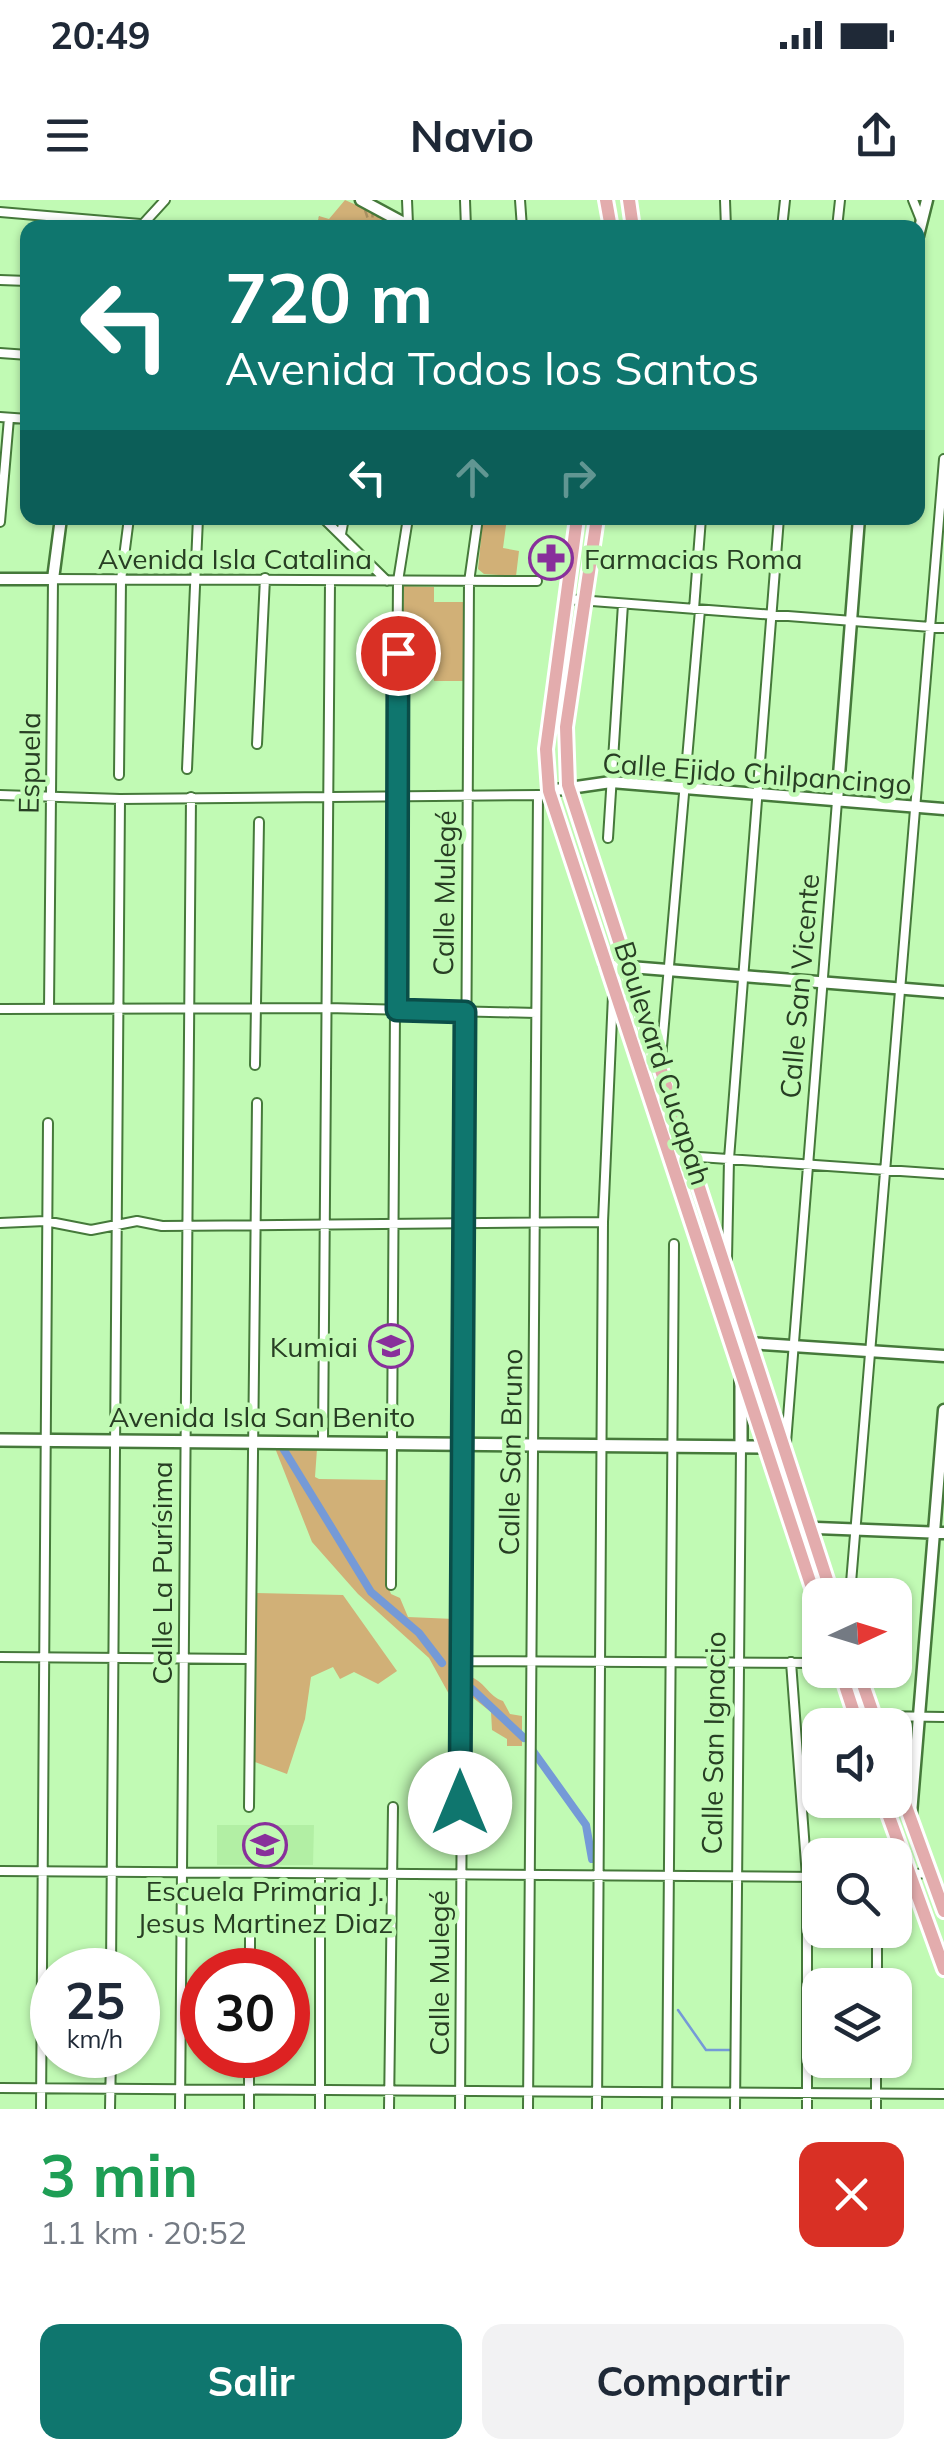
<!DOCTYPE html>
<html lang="es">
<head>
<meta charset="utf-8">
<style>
  body { margin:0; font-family:Mulish,sans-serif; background:#f2f2f3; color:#1f2937; height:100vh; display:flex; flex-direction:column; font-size:38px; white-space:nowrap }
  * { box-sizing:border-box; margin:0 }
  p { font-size:32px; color:#747a83 }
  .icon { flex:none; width:55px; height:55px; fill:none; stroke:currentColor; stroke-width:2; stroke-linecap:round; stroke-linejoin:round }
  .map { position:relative; height:1909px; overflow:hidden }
  .details { display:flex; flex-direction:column; background:#fff; flex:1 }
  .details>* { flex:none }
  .banner { position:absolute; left:20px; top:20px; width:905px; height:305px; border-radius:20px; box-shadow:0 2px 8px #0004; background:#0f766e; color:#fff; overflow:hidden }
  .needle { width:65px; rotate:86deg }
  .tools { position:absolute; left:802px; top:1378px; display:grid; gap:20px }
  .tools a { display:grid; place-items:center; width:110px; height:110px; border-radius:20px; background:#fff; box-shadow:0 2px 8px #0004; font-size:50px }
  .speed { position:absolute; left:30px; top:1748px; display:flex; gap:20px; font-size:50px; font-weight:700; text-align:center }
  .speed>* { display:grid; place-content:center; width:130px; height:130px; border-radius:50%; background:#fff; box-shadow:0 2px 8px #0004; line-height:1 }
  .speed small { font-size:25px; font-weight:400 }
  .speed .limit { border:15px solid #d22; background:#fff; color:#111 }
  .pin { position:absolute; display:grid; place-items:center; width:85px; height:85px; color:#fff; margin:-42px; border:5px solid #fff; border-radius:50%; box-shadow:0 2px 10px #0007 }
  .me { position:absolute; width:110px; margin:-55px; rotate:0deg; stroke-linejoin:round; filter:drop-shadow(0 0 8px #0008) }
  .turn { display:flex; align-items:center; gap:35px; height:210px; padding:0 40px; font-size:45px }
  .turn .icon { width:130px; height:130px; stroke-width:2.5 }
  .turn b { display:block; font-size:70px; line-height:85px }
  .lanes { display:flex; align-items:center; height:95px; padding:0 40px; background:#0003; justify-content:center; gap:50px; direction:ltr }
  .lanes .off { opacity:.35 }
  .round { display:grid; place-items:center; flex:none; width:105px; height:105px; border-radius:20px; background:#f2f2f3 }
  .overview { display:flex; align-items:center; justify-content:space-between; height:170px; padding:0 40px }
  h1 { font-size:60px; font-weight:700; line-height:75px; color:#1e9e55 }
  .button { display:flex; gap:20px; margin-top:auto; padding:20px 40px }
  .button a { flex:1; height:115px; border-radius:20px; background:#0f766e; color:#fff; font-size:40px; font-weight:700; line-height:115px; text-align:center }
  .button a+a { background:#f2f2f3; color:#1f2937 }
  .status { display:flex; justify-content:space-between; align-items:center; height:70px; padding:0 50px; background:#fff; direction:ltr }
  .status svg { height:28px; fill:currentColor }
  header { display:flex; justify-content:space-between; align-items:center; height:130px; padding:0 40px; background:#fff; font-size:45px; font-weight:700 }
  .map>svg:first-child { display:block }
  .built { fill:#b2efa4 }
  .grass { fill:#d1b077 }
  .park { fill:url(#park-tufts) }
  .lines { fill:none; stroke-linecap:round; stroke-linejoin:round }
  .stream { stroke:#759ad7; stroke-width:2.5 }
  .canal { stroke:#759ad7; stroke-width:8 }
  .minor-casing { stroke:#45793a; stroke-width:12 }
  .tertiary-casing { stroke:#45793a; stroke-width:15 }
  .secondary-casing { stroke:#45793a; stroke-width:16 }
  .primary-casing { stroke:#fff; stroke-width:18 }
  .minor { stroke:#fff; stroke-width:8 }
  .tertiary { stroke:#fff; stroke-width:10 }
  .secondary { stroke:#fff; stroke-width:11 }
  .primary { stroke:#e3acad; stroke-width:12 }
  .route-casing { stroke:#0a4d48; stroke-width:25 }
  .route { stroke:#0f766e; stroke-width:18 }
  .labels { text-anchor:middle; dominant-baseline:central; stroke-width:9; stroke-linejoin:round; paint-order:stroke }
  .street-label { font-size:28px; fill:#273e23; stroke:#c1fab4 }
  .poi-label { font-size:28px; fill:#273e23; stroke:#c1fab4; text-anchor:start }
</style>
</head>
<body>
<div class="status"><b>20:49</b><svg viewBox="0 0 49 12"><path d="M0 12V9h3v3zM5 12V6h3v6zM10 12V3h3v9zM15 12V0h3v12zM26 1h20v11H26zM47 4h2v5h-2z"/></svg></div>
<header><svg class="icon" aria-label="menu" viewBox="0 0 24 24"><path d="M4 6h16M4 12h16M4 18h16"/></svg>Navio<svg class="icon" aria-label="share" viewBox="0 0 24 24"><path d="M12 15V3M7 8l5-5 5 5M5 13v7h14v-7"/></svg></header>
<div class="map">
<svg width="944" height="1909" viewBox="0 0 944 1909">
  <defs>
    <pattern id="park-tufts" width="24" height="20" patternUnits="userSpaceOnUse" patternTransform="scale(2.5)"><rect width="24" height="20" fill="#d1b077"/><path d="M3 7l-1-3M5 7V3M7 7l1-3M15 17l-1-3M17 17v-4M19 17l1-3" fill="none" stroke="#aa9161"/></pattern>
  </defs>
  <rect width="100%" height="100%" fill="#c1fab4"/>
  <path class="built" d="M217 1625H314L313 1665H217Z"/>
  <path class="grass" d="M483 318H507L503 348 519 351 516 376 484 374 478 369Z
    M404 386 434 387V402H464L463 481H434L433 468 402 467Z
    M275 1248 317 1249 315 1277 319 1279 386 1280V1381L391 1394 400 1398 408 1417 454 1419 455 1505 429 1458 358 1394 312 1342Z
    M256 1393 343 1395 397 1471 378 1484 354 1472 340 1479 333 1467 311 1477 305 1519 287 1574 255 1562Z
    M468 1476C484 1480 489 1497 503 1501L510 1514 522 1516V1546H507V1539L492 1530 491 1512 468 1494Z"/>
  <path class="park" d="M345 0 406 27 316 28 319 16 329 19Z"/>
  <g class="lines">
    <path class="stream" d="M678 1810 706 1850H732"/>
    <path class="canal" d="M284 1250 371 1392 419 1433 442 1463
      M472 1489 524 1538
      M533 1551 586 1625 592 1659"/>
    <g class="minor-casing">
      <path id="minor" d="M407 0 408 24
        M465 0 466 28
        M520 0 522 28
        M725 0 726 28
        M913 0 921 20
        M0 12 187 28
        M144 23 165 0
        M782 28 785 0
        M837 28 840 0
        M0 80 28 81
        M0 153 28 155
        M0 217 28 219
        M280 318 324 319
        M323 318 387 381
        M0 322 9 218
        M341 334 344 318
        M566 399 944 428
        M694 409 701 318
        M257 544 265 378
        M187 569 198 318
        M119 575 121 380 129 318
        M0 595 120 599 540 595
        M608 638 623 404
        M0 809 327 808 536 813
        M49 809 53 379 537 381
        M661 858 700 410
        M255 865 259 622
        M670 955 944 974
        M0 1023 45 1021 91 1030 137 1021 162 1026 603 1022
        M727 1059 729 959 779 318
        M323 1241 330 382
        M786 1243 837 601
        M391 1385 398 381 408 318
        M850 1395 944 259
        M0 1457 250 1459
        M461 1461 820 1463
        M791 1462 807 1677V1909
        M874 1516 944 1517
        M249 1607 257 903
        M0 1671 820 1677
        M895 1678 929 1672
        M111 1770 120 599
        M250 1770V1735
        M877 1785V1730
        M0 1888 944 1894
        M41 1909 48 923
        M110 1909 111 1855
        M180 1909 191 597
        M249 1909V1855
        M320 1909V1674
        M389 1909 393 1607
        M460 1909 469 382 478 318
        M528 1909 538 595
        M597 1909 603 1022 613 795
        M667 1909 674 1044
        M735 1909 741 1247
        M876 1909V1860"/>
    </g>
    <g class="tertiary-casing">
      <path id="tertiary" d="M361 0 413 28
        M918 36 927 0
        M0 379H53L61 318
        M549 591 611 582 944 609
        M837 601 859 318
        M605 765 944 792
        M748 1143 944 1156
        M791 1327 944 1333
        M911 1614 944 1210"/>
    </g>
    <g class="secondary-casing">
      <path id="secondary" d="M0 1240 764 1247
        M741 1247V1181"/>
    </g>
    <g class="primary-casing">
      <path id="primary" d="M606 0 611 28
        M629 0 633 28
        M577 318 546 549 549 591 820 1412
        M597 318 566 527 568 585 832 1395
        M840 1470 858 1525
        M858 1470 877 1525
        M895 1576 944 1711
        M883 1600 944 1769"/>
    </g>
    <use href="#minor" class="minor"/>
    <use href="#tertiary" class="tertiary"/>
    <use href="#secondary" class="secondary"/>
    <use href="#primary" class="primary"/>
  </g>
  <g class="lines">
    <g class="route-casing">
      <path id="route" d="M398 453 397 810 465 812 460 1603"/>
    </g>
    <use href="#route" class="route"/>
  </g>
  <defs>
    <g id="pharmacy-ring" transform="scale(2.25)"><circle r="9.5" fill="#c1fab4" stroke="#882f9b" stroke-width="1.5"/><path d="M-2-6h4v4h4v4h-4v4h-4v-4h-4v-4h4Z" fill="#882f9b"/></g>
    <g id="school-ring" transform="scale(2.25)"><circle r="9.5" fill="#c1fab4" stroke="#882f9b" stroke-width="1.5"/><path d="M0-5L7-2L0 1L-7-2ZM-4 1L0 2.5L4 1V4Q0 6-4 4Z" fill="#882f9b"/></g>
  </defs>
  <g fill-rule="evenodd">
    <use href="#pharmacy-ring" x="551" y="358"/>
    <use href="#school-ring" x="391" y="1146"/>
    <use href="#school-ring" x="265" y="1645"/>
  </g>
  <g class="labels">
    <g class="street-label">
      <text x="235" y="358">Avenida Isla Catalina</text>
      <text transform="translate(29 563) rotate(-89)">Espuela</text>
      <text transform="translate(757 573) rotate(4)">Calle Ejido Chilpancingo</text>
      <text transform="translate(444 693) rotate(-89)">Calle Mulegé</text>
      <text transform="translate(799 786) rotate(-85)">Calle San Vicente</text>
      <text transform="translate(663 863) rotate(72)">Boulevard Cucapah</text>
      <text x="262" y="1216">Avenida Isla San Benito</text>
      <text transform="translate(510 1252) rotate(-89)">Calle San Bruno</text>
      <text transform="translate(161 1373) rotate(-90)">Calle La Purísima</text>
      <text transform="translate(713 1543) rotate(-89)">Calle San Ignacio</text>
      <text transform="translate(438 1773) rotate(-90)">Calle Mulegé</text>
    </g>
    <g class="poi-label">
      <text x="584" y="358">Farmacias Roma</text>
      <text x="358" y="1146" text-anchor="end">Kumiai</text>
      <text x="265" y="1690" text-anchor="middle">Escuela Primaria J.<tspan x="265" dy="32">Jesus Martinez Diaz</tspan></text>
    </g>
  </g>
</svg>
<div class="tools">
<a><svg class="needle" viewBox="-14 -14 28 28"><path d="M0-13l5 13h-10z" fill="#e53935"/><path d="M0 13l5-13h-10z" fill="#747a83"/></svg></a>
<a><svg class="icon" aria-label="sound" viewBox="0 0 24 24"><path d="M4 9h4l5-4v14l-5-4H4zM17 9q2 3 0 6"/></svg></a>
<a><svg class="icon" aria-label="search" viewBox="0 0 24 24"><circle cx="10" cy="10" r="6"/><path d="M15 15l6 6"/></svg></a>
<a><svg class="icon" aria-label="layers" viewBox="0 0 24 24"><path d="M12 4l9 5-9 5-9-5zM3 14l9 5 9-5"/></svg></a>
</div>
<div class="speed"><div>25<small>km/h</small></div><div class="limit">30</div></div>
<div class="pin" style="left:398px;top:453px;background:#d93025"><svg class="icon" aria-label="arrive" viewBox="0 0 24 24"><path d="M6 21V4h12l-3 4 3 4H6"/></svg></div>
<svg class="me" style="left:460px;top:1603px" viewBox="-20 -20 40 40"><circle r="19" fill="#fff"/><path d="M0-13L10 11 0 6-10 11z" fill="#0f766e"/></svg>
<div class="banner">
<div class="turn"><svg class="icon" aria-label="left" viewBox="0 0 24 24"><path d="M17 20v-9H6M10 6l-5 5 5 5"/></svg><div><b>720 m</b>Avenida Todos los Santos</div></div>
<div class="lanes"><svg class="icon" aria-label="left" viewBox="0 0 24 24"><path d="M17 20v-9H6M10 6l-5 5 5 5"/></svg><svg class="icon off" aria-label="ahead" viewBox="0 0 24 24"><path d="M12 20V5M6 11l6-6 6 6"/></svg><svg class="icon off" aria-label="right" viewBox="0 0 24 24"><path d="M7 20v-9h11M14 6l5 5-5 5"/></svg></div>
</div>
</div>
<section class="details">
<div class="overview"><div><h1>3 min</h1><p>1.1 km · 20:52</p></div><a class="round" style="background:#d93025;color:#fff"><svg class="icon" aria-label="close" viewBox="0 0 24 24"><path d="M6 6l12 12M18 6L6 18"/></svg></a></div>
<div class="button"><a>Salir</a><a>Compartir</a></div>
</section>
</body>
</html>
